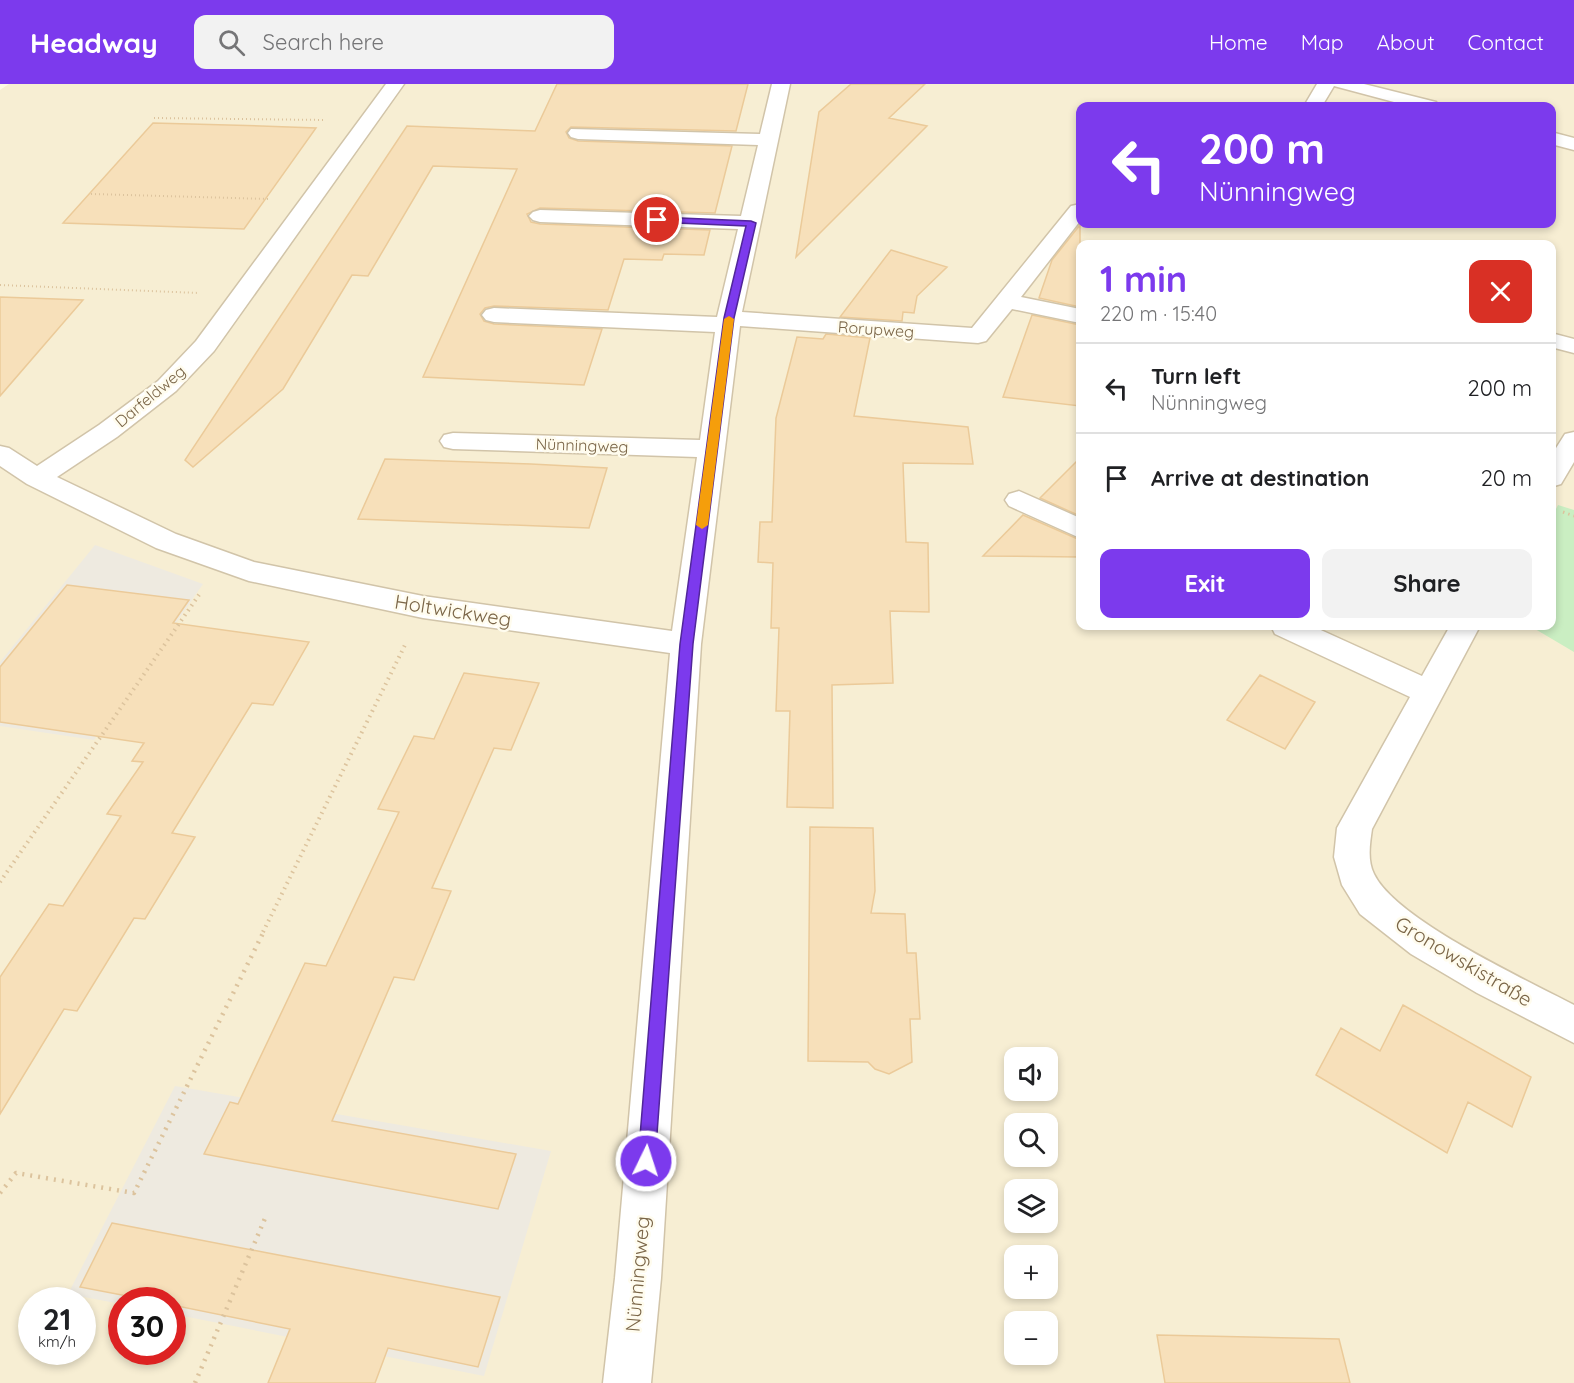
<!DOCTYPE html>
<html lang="en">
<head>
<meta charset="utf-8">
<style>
  body { margin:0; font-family:Quicksand,sans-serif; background:#f2f2f2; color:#202124; height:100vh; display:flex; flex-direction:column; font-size:22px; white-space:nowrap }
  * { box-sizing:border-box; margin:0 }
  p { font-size:20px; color:#757577 }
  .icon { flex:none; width:33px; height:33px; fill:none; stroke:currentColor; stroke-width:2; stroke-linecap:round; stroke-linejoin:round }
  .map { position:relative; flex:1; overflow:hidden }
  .sheet { position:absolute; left:1076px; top:156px; width:480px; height:390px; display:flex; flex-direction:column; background:#fff; border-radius:12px; box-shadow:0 3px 9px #0003 }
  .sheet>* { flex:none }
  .banner { position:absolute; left:1076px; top:18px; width:480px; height:126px; border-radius:12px; box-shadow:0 3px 9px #0003; background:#7c3aed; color:#fff; overflow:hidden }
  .controls { position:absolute; left:1004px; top:963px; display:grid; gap:12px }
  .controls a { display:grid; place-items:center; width:54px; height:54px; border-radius:12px; background:#fff; box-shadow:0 3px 9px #0003; font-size:30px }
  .speed { position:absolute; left:18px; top:1203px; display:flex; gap:12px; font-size:30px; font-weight:700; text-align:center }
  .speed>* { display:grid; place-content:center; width:78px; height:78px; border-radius:50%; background:#fff; box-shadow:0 3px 9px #0003; line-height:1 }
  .speed small { font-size:15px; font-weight:400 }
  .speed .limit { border:9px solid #d22; background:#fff; color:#111 }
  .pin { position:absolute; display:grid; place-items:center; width:51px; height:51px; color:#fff; margin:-26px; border:3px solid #fff; border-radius:50%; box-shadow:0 2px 6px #0007 }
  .me { position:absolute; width:66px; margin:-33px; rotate:4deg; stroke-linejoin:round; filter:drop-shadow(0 0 4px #0008) }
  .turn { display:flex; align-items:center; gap:21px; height:126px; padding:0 24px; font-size:27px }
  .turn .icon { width:78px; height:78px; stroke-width:2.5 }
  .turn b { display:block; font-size:42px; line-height:51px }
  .round { display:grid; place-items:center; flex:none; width:63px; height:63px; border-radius:12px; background:#f2f2f2 }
  .overview { display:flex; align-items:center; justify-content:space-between; height:102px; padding:0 24px }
  h1 { font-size:36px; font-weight:700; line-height:45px; color:#7c3aed }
  .primary-button { display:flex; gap:12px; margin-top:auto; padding:12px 24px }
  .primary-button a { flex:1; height:69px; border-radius:12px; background:#7c3aed; color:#fff; font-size:24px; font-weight:700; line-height:69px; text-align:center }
  .primary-button a+a { background:#f2f2f2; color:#202124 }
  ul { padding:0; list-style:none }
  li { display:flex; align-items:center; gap:18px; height:90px; padding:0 24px; border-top:2px solid #e0e0e0 }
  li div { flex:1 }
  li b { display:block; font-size:22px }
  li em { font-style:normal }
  header { display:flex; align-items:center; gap:36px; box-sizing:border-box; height:84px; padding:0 30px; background:#7c3aed; color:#fff }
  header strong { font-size:28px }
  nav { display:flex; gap:33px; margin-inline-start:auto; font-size:21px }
  .search { width:420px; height:54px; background:#f2f2f2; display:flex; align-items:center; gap:15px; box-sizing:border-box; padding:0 21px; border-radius:12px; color:#757577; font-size:22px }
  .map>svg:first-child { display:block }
  .residential { fill:#f7eed3; fill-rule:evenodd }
  .industrial { fill:#eeeae0 }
  .green { fill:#caeec2 }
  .building { fill:#f7e0ba; stroke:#ebca99; stroke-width:1.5 }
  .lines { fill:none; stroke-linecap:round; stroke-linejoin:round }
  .minor-casing { stroke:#d1c4a9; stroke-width:3 }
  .path-far3 { stroke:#dcc39d; stroke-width:2; stroke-dasharray:1 3; stroke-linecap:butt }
  .path-far2 { stroke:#dcc39d; stroke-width:3; stroke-dasharray:1.5 4; stroke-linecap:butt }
  .path-far1 { stroke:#dcc39d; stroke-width:4; stroke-dasharray:1.5 4.5; stroke-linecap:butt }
  .path { stroke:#dcc39d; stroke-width:4.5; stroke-dasharray:2 6; stroke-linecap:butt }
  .minor { fill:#fff; fill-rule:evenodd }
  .route { fill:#7c3aed; stroke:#51269a; stroke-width:1.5 }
  .slow { fill:#f59e0b }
  .labels { text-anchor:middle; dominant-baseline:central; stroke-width:5; stroke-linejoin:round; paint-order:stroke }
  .far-street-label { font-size:16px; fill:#7a6547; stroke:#fffcee }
  .street-label { font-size:20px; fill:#7a6547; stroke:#fffcee }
</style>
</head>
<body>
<header>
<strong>Headway</strong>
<div class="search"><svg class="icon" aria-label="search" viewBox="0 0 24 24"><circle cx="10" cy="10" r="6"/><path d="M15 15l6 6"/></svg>Search here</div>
<nav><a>Home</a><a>Map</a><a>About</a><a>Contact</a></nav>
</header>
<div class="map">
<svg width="1574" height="1299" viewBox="0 0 1574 1299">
  <rect width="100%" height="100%" fill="#fefae5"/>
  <path class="residential" d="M9 0H1574V1299H0V6ZM1080 22H1551V140H1080ZM1080 160H1551V542H1080ZM1014 974H1047V1006H1014ZM1014 1040H1047V1072H1014ZM1014 1106H1047V1138H1014ZM1014 1172H1047V1204H1014ZM32 1216H82V1268H32ZM122 1216H172V1268H122ZM1014 1238H1047V1270H1014Z"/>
  <path class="industrial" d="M95 461 203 500 94 656 0 642V578Z
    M175 1002 551 1067 484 1292 173 1230 172 1216H122L121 1220 68 1210Z"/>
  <path class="green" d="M1558 421 1574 426V568L1530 542H1551V435Z"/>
  <path class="building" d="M557 0H748L736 47 571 43 566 48 569 54 578 57 732 62 715 129 540 124 527 130 531 138 540 140 710 146 704 171 664 170 662 176 624 175 608 226 494 222 485 224 480 230 484 237 494 240 602 245 584 301 423 293 517 85 433 82 368 192 352 191 283 305 193 383 185 376 407 42 535 47Z
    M851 0H925L889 34 927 42 796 173 819 28Z
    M153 39 261 42 316 44 244 145 63 139Z
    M1080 141V223L1039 214 1052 176Z
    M891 166 947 183 917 212 914 229 903 228 902 237 840 233Z
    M0 213 83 216 0 312Z
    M1032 231 1080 241V322L1003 313Z
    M826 250 870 254 854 332 968 343 973 380 903 379 906 458 928 459 929 528 890 527 893 599 832 601 833 724 787 723 790 627H776L779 544H771L773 479 758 478 760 438H772L776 334 797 253 823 255Z
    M1080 374V432L1040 414Z
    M385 375 531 380 607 384 589 444 358 435Z
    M1023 431 1080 456V473L983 472Z
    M67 501 189 516 173 539 309 558 273 621 252 619 172 749 195 753 145 835 134 834 77 927 64 925 0 1030V893L49 820 63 822 121 732 107 730 143 678 132 677 144 659 0 638V583Z
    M464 589 539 599 511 666 494 664 432 804 451 807 414 896 394 893 332 1037 516 1070 498 1125 204 1070 230 1018 238 1020 305 879 326 882 399 728 378 725 414 652 434 655Z
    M1260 591 1315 618 1285 665 1227 636Z
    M810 743 873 744 875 807 871 829 905 830 907 869H916L920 935H910L912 978 889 990 875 985 868 978 808 977Z
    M1403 921 1531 993 1512 1043 1468 1018 1447 1069 1316 991 1341 944 1380 967Z
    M112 1139 268 1169 500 1213 478 1283 388 1264 375 1299H268L290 1245 172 1221V1216H148L80 1203Z
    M1157 1251 1339 1255 1350 1299H1165Z"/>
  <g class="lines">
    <g class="minor-casing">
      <path id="minor" d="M386 0H404L214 267 176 307 117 353 57 393 176 450 254 478 423 512 672 547 697 373 453 365 444 363 440 357 444 351 453 349 700 356 715 248 494 238 486 236 482 231 486 226 494 224 717 233 738 145 540 138 533 136 529 132 533 128 540 126 741 132 758 61 578 55 571 53 568 49 571 45 760 50 772 0H790L742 228 972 244 1071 122 1080 120V137L1021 213 1080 225V239L1012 225 986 257 978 259 740 242 701 560 661 1194 651 1299H603L615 1194 670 569 423 534 249 497 156 464 27 400 0 382V362L9 364 37 382 99 341 158 297 196 257Z
        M1317 0H1364L1436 18 1438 22H1409L1334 2 1322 22H1304Z
        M1551 48 1574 54V66L1551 60Z
        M1551 249 1574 255V269L1551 263Z
        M1574 348V378L1561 400 1551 403V372L1565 350Z
        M1019 407 1080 434V454L1009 422 1005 416 1009 410Z
        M1271 542H1312L1422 592 1450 542H1480L1372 745C1370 759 1367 776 1374 790 1396 836 1527 896 1574 921V959L1477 909 1411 870 1360 830 1342 801 1334 773 1337 744 1410 613 1275 550Z"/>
    </g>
    <path class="path-far3" d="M154 34 326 36
      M91 110 269 115
      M0 201 199 209"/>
    <path class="path-far2" d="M1563 428 1574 432"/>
    <path class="path-far1" d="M0 798 201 508
      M263 848 406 559"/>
    <path class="path" d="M0 1109 16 1089 134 1109 264 847
      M195 1299 266 1132"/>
    <use href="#minor" class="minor"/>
  </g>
  <path class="route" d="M657 133 751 137 756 139 734 234 693 560 655 1077 653 1083 646 1085 640 1083 638 1077 680 560 724 234 746 142 654 138 653 136Z"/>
  <path class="slow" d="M729 232 734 235 708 441 702 445 696 441 724 235Z"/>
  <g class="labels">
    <g class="far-street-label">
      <text transform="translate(876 245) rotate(4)">Rorupweg</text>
      <text transform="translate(150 312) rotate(-40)">Darfeldweg</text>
      <text transform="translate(582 361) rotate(2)">Nünningweg</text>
    </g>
    <g class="street-label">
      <text transform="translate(453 526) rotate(9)">Holtwickweg</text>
      <text transform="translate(1464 877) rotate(31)">Gronowskistraße</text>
      <text transform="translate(637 1190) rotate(-85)">Nünningweg</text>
    </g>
  </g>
</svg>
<div class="controls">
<a><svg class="icon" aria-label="sound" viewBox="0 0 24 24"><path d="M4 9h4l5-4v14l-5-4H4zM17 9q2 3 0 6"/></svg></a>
<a><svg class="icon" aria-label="search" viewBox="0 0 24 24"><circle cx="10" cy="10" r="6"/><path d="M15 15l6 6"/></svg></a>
<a><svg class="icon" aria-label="layers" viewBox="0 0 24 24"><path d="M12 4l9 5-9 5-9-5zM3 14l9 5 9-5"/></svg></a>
<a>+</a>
<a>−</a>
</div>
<div class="speed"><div>21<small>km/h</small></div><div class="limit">30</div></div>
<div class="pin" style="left:657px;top:136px;background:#d93025"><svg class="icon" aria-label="arrive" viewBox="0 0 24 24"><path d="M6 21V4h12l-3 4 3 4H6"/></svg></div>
<svg class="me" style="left:646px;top:1077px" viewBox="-20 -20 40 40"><circle r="17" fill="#7c3aed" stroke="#fff" stroke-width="3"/><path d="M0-11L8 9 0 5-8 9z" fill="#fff"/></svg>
<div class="banner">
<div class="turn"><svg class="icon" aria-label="left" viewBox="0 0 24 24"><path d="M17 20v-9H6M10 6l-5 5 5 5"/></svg><div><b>200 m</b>Nünningweg</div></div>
</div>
<section class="sheet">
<div class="overview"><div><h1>1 min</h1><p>220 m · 15:40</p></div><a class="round" style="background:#d93025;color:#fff"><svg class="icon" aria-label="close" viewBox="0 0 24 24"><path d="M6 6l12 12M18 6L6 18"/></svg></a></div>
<ul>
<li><svg class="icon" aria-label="left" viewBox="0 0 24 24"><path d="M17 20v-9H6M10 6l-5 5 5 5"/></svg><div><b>Turn left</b><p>Nünningweg</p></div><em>200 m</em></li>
<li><svg class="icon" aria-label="arrive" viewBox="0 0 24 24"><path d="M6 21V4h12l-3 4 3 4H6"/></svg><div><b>Arrive at destination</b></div><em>20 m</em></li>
</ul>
<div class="primary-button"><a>Exit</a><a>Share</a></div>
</section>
</div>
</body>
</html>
